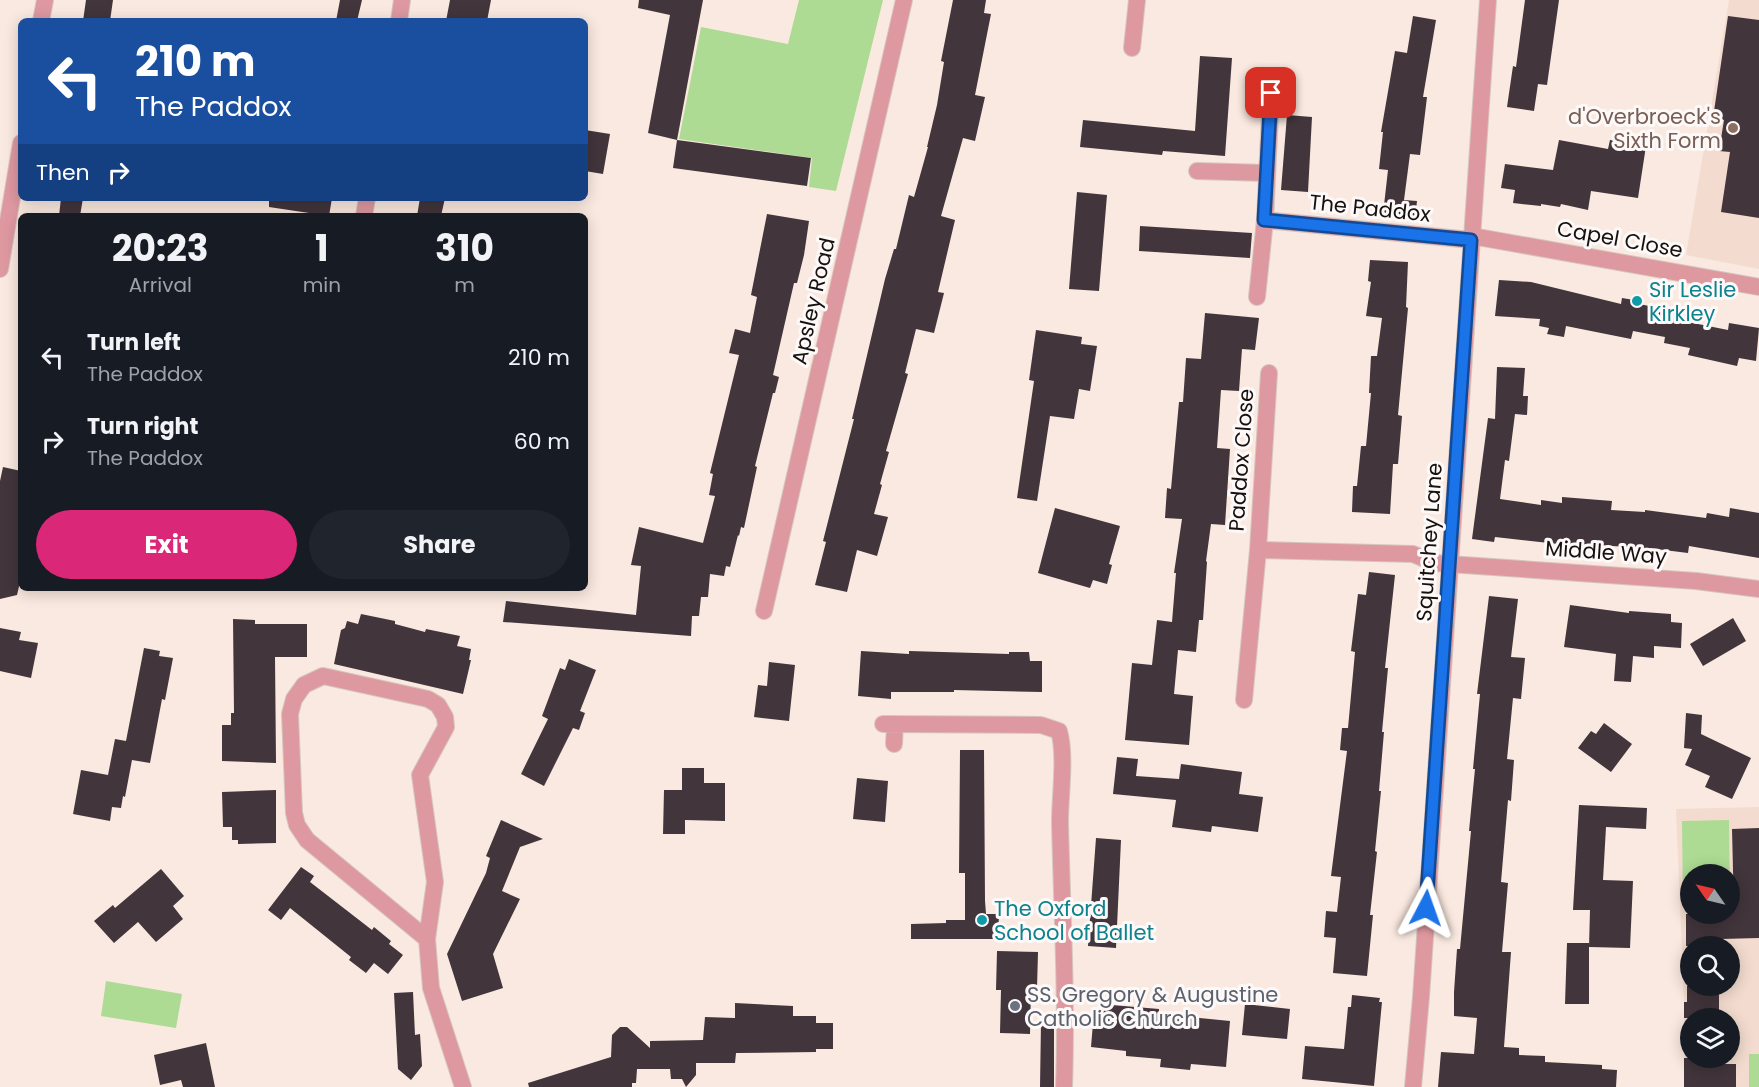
<!DOCTYPE html>
<html lang="en">
<head>
<meta charset="utf-8">
<style>
  body { margin:0; font-family:Poppins,sans-serif; background:#20242c; color:#f1f3f6; height:100vh; display:flex; flex-direction:column; font-size:22px; white-space:nowrap }
  * { box-sizing:border-box; margin:0 }
  p { font-size:20px; color:#9ea1a6 }
  .icon { flex:none; width:33px; height:33px; fill:none; stroke:currentColor; stroke-width:2; stroke-linecap:round; stroke-linejoin:round }
  .map { position:relative; flex:1; overflow:hidden }
  .panel { position:absolute; left:18px; top:213px; width:570px; height:378px; display:flex; flex-direction:column; background:#171b24; border-radius:9px; box-shadow:0 3px 15px #0003 }
  .panel>* { flex:none }
  .guide { position:absolute; left:18px; top:18px; width:570px; height:183px; border-radius:9px; box-shadow:0 3px 15px #0003; background:#1a4fa0; color:#fff; overflow:hidden }
  .needle { width:39px; rotate:304deg }
  .buttons { position:absolute; left:1680px; top:864px; display:grid; gap:12px }
  .buttons a { display:grid; place-items:center; width:60px; height:60px; border-radius:50%; background:#171b24; box-shadow:0 3px 15px #0003; font-size:30px }
  .pin { position:absolute; display:grid; place-items:center; width:51px; height:51px; color:#fff; margin:-26px; border-radius:12px; box-shadow:0 3px 9px #0006 }
  .me { position:absolute; width:66px; margin:-33px; rotate:4deg; stroke-linejoin:round; filter:drop-shadow(0 0 4px #0008) }
  .turn { display:flex; align-items:center; gap:21px; height:126px; padding:0 18px; font-size:27px }
  .turn .icon { width:78px; height:78px; stroke-width:2.5 }
  .turn b { display:block; font-size:42px; line-height:51px }
  .then { display:flex; align-items:center; height:57px; padding:0 18px; background:#0003; gap:12px; font-size:22px }
  .eta { display:flex; justify-content:space-evenly; align-items:center; height:102px; text-align:center }
  .eta b { font-size:36px; font-weight:700; line-height:42px }
  .action { display:flex; gap:12px; margin-top:auto; padding:12px 18px }
  .action a { flex:1; height:69px; border-radius:36px; background:#db2777; color:#fff; font-size:24px; font-weight:700; line-height:69px; text-align:center }
  .action a+a { background:#20242c; color:#f1f3f6 }
  ul { padding:0; list-style:none }
  li { display:flex; align-items:center; gap:18px; height:84px; padding:0 18px }
  li div { flex:1 }
  li b { display:block; font-size:22px }
  li em { font-style:normal }
  .map>svg:first-child { display:block }
  .built { fill:#f3dccf; fill-rule:evenodd }
  .green { fill:#addb93 }
  .building { fill:#42353c }
  .lines { fill:none; stroke-linecap:round; stroke-linejoin:round }
  .street-casing { stroke:#d6c6be; stroke-width:18 }
  .street { stroke:#de98a0; stroke-width:16 }
  .route-casing { stroke:#114b97; stroke-width:15 }
  .route { stroke:#1a73e8; stroke-width:10 }
  .education-dot { fill:#8d6e63; stroke:#fdf9f8; stroke-width:2 }
  .culture-dot { fill:#0f9aa8; stroke:#fdf9f8; stroke-width:2 }
  .worship-dot { fill:#6b7280; stroke:#fdf9f8; stroke-width:2 }
  .labels { text-anchor:middle; dominant-baseline:central; stroke-width:6; stroke-linejoin:round; paint-order:stroke }
  .education-label { font-size:21px; fill:#785e54; stroke:#fdf9f8; text-anchor:end }
  .street-label { font-size:21px; fill:#16110e; stroke:#fdf9f8 }
  .culture-label { font-size:21px; fill:#0d838f; stroke:#fdf9f8; text-anchor:start }
  .worship-label { font-size:21px; fill:#5b616d; stroke:#fdf9f8; text-anchor:start }
</style>
</head>
<body>
<div class="map">
<svg width="1759" height="1087" viewBox="0 0 1759 1087">
  <rect width="100%" height="100%" fill="#fae9e0"/>
  <path class="built" d="M1729 0H1759V269L1686 255Z
    M1759 807V1087H1685L1684 1002 1676 809ZM1690 874H1730V914H1690ZM1690 946H1730V986H1690ZM1690 1018H1730V1058H1690Z"/>
  <path class="green" d="M799 0H883L836 191 809 187 812 158 679 139 701 27 788 44Z
    M1729 820 1730 904V874H1690V905H1683L1682 821Z
    M106 981 182 994 176 1028 101 1016Z
    M1749 1054H1759V1087H1749Z"/>
  <path class="building" d="M86 0H113L110 21H83Z
    M340 0H362L357 21H336Z
    M450 0H491L487 21H446Z
    M639 0H703L677 140 648 133 670 15 638 8Z
    M953 0H986L984 13 991 14 975 95 985 97 975 141 963 138 941 216 955 220 938 292 944 293 934 333 916 329 905 373 908 374 886 451 889 452 880 484 882 485 874 514 888 517 877 556 857 550 847 592 815 585 826 542 823 541 854 419H852L885 279 894 249H896L909 195 914 197 928 147H927L937 105 944 62 941 61Z
    M1525 0H1559L1547 85 1538 84 1534 111 1507 107 1513 66 1516 67Z
    M1413 16 1436 20 1423 97H1427L1420 155 1410 154 1404 200 1417 201 1415 218 1383 214 1388 170 1379 169 1383 132H1381L1395 51 1407 53Z
    M1728 16 1759 20V218L1721 212 1730 152 1719 151 1724 120 1713 118Z
    M1200 56 1232 58 1225 156 1163 151 1162 155 1080 147 1083 120 1195 131Z
    M1287 115 1312 117 1308 192 1281 190Z
    M585 130 610 134 603 174 585 171Z
    M677 140 811 158 807 186 673 168Z
    M1559 140 1608 149 1610 140 1646 146 1638 198 1591 191 1588 210 1561 204 1560 207 1541 204V206L1513 203 1515 190 1501 188 1505 164 1553 170Z
    M1077 192 1107 195 1099 291 1069 289Z
    M61 198H83L80 216H59Z
    M269 198H332L329 216 269 207Z
    M420 198H445L441 216H417Z
    M767 214 809 221 804 255 797 283H794L773 375 779 377 775 393H773L755 466 757 467 744 528 741 527 739 536 738 535 730 567 726 566 724 576 710 574 708 597H701L699 616H692L691 636 503 622 506 601 636 615 641 566 631 565 639 527 703 543 715 496 709 495 713 474 710 473 739 355 729 353 735 329 750 333 757 297 751 295Z
    M1140 226 1252 233 1250 258 1139 251Z
    M1370 260 1408 262 1406 307 1408 308 1398 415 1402 416 1398 464H1393L1390 514 1352 512 1353 486H1357L1361 446H1366L1371 393H1369L1371 356H1377L1382 318 1366 316 1371 282 1368 281Z
    M1499 280 1531 282 1621 304 1622 298 1640 301 1639 304 1689 314 1688 322 1728 330 1729 323 1759 328 1756 361 1739 358 1737 366 1688 355 1690 348 1664 343 1665 337 1633 331 1631 339 1566 326 1564 337 1547 334 1549 328 1539 326 1540 319 1495 316Z
    M1205 313 1259 318 1255 350 1242 349 1239 391 1221 390 1217 448 1230 449 1225 525 1211 524 1206 561 1207 562 1203 620H1199L1196 652 1178 650 1174 694 1193 696 1189 745 1125 740 1132 663 1152 665 1157 620 1172 622 1176 573H1174L1182 519 1165 518 1167 488 1171 489 1179 402H1183L1186 358 1201 359Z
    M1036 330 1082 337 1081 344 1097 346 1090 391 1079 389 1074 419 1050 416 1037 501 1017 498 1034 381 1029 380Z
    M1497 367 1525 368 1523 396H1528L1527 415 1515 414 1509 461 1505 460 1500 499 1541 505V500L1562 503V497L1612 501 1611 510 1645 512V510L1706 518 1707 513 1729 517 1730 508 1759 513V558L1689 546 1688 553 1648 548 1576 544V546L1495 537 1494 542 1472 539 1488 418 1495 419Z
    M3 467 21 471V578L17 595 0 599V481Z
    M1055 508 1120 526 1109 564 1112 565 1107 584 1093 580 1090 588 1038 573Z
    M1369 572 1395 575 1385 668H1388L1382 732H1384L1379 791H1381L1375 851 1377 852 1370 915H1373L1367 976 1333 973 1336 938 1324 937 1326 911 1337 912 1341 877 1331 876 1347 751 1340 750 1342 728H1348L1355 652 1351 651 1358 594 1366 595Z
    M1489 596 1518 599 1511 657 1525 658 1521 699 1513 698 1507 759 1514 760 1511 801 1508 800 1501 882 1508 883 1502 952H1511L1504 1047 1519 1048V1055L1545 1056V1062L1602 1065V1069L1617 1070 1616 1087H1438L1441 1052 1474 1054 1477 1018 1454 1016V992L1457 949H1460L1471 831H1469L1475 769H1473L1480 694H1477Z
    M1570 605 1629 613V611L1671 614V622L1682 623 1681 648 1654 646V658L1633 656 1631 682 1614 681 1616 654 1564 647Z
    M361 614 395 621V624L425 632 426 629 460 636 457 646 471 649 469 660H471L463 694 334 664 341 630 345 628 347 621 358 624Z
    M1733 618 1746 641 1703 666 1690 644Z
    M233 619 255 620V624H307V657H275L276 763 222 761V725H231V713H234Z
    M0 628 21 632 19 640 38 643 31 678 0 671Z
    M144 648 160 651 159 656 173 658 165 700 162 699 150 763 132 760 125 797 123 796 121 808 112 807 110 821 73 814 81 770 108 775 115 739 126 741Z
    M861 651 909 654V651L1009 654V652H1029L1030 661H1042V692L954 690V692H891V699L858 696Z
    M569 659 596 670 580 711 585 713 579 730 573 728 544 786 521 774 548 719 542 716 560 668 565 670Z
    M769 662 795 665 789 721 754 717 758 685 767 686Z
    M1686 713 1702 715 1701 734 1751 758 1732 799 1705 787 1710 776 1685 765 1692 749 1684 748Z
    M1604 723 1632 744 1611 772 1578 748 1591 731 1596 734Z
    M960 750H984L985 901 986 914H999L998 939H911V924L946 923V920H965V873H959Z
    M1117 757 1138 759 1136 776 1179 779 1181 764 1242 772 1239 794 1263 797 1258 832 1212 826 1211 832 1172 827 1176 800 1113 794Z
    M682 768H704V783H725V821L685 820V834H663L664 790H682Z
    M857 778 888 781 885 822 853 819Z
    M276 790V843L238 844V840H232V827H223L222 792Z
    M1579 805 1647 808 1646 829 1606 827 1603 880 1633 881 1630 948 1589 947 1590 910H1573Z
    M501 820 543 839 520 847 502 891 520 899 493 954 503 988 462 1001 447 954 486 873 490 858 486 856Z
    M1759 828V938L1721 939V946H1686V914H1730V912L1734 911 1732 829Z
    M1096 838 1121 840 1116 948 1088 946Z
    M301 867 314 876 310 882 372 930 374 927 391 941 389 944 403 955 388 974 374 963 366 973 349 960 351 957 290 908 281 920 268 910Z
    M161 869 184 896 173 906 183 919 156 942 138 922 114 943 94 921 113 905 115 908Z
    M1567 943H1589V1004H1565Z
    M997 951 1038 952 1037 988H1031L1030 1034 1000 1033 1001 990H996Z
    M1687 986H1719V1018H1684V1002H1687Z
    M413 992 415 1035 420 1034 422 1066 411 1080 398 1069 394 993Z
    M1352 995 1380 998 1379 1002H1382L1374 1086 1302 1079 1305 1046 1344 1049 1348 1007H1351Z
    M735 1003 793 1006V1016H816V1023H833V1049H816V1052L736 1053 735 1063H696V1075L686 1087 682 1079H671L670 1069H637L636 1083H632V1087H529L528 1083 611 1057 612 1035 620 1027H627L650 1048V1041L703 1040 705 1017 735 1018Z
    M1100 1004 1159 1009V1014L1230 1021 1226 1067 1191 1064 1190 1070 1160 1067 1161 1059 1126 1056V1051L1091 1047 1093 1023H1098Z
    M1245 1004 1290 1009 1287 1039 1242 1035Z
    M1041 1022H1054V1087H1040Z
    M206 1043 215 1087H183L181 1080 160 1085 154 1055Z
    M1684 1058H1720V1064H1736V1087H1684Z"/>
  <g class="lines">
    <g class="street-casing">
      <path id="street" d="M41 21 45 0
        M399 21 402 0
        M1132 48 1137 0
        M1197 171 1267 173
        M364 216 367 198
        M1265 220 1471 240
        M1472 236 1759 287
        M0 269 21 143
        M1257 297 1265 220 1271 93
        M1258 550 1413 554 1434 563 1696 581 1759 589
        M764 611 904 0
        M1244 700 1258 550 1269 373
        M883 724 1041 725 1059 731C1066 755 1060 796 1060 822 1062 910 1067 999 1064 1087
        M894 744 895 724
        M427 939 307 840 297 825 294 813 290 714 294 699 304 685 323 676 428 699 438 705 445 717 446 727 420 775 435 882 427 939 431 988 463 1087
        M1413 1087 1421 997 1488 0"/>
    </g>
    <use href="#street" class="street"/>
  </g>
  <g class="lines">
    <g class="route-casing">
      <path id="route" d="M1271 93 1264 220 1471 240 1426 908"/>
    </g>
    <use href="#route" class="route"/>
  </g>
  <circle class="education-dot" cx="1733" cy="128" r="6"/>
  <g class="culture-dot">
    <circle cx="1637" cy="301" r="6"/>
    <circle cx="982" cy="920" r="6"/>
  </g>
  <circle class="worship-dot" cx="1015" cy="1006" r="6"/>
  <g class="labels">
    <g class="education-label">
      <text x="1721" y="116">d'Overbroeck's<tspan x="1721" dy="24">Sixth Form</tspan></text>
    </g>
    <g class="street-label">
      <text transform="translate(1370 208) rotate(6)">The Paddox</text>
      <text transform="translate(1620 239) rotate(10)">Capel Close</text>
      <text transform="translate(813 301) rotate(-77)">Apsley Road</text>
      <text transform="translate(1241 460) rotate(-86)">Paddox Close</text>
      <text transform="translate(1429 542) rotate(-86)">Squitchey Lane</text>
      <text transform="translate(1606 552) rotate(4)">Middle Way</text>
    </g>
    <g class="culture-label">
      <text x="1649" y="289">Sir Leslie<tspan x="1649" dy="24">Kirkley</tspan></text>
      <text x="994" y="908">The Oxford<tspan x="994" dy="24">School of Ballet</tspan></text>
    </g>
    <g class="worship-label">
      <text x="1027" y="994">SS. Gregory &amp; Augustine<tspan x="1027" dy="24">Catholic Church</tspan></text>
    </g>
  </g>
</svg>
<div class="buttons">
<a><svg class="needle" viewBox="-14 -14 28 28"><path d="M0-13l5 13h-10z" fill="#e53935"/><path d="M0 13l5-13h-10z" fill="#9ea1a6"/></svg></a>
<a><svg class="icon" aria-label="search" viewBox="0 0 24 24"><circle cx="10" cy="10" r="6"/><path d="M15 15l6 6"/></svg></a>
<a><svg class="icon" aria-label="layers" viewBox="0 0 24 24"><path d="M12 4l9 5-9 5-9-5zM3 14l9 5 9-5"/></svg></a>
</div>
<div class="pin" style="left:1271px;top:93px;background:#d93025"><svg class="icon" aria-label="arrive" viewBox="0 0 24 24"><path d="M6 21V4h12l-3 4 3 4H6"/></svg></div>
<svg class="me" style="left:1426px;top:908px" viewBox="-20 -20 40 40"><path d="M0-17L14 15 0 8-14 15z" fill="#1a73e8" stroke="#fff" stroke-width="4"/></svg>
<div class="guide">
<div class="turn"><svg class="icon" aria-label="left" viewBox="0 0 24 24"><path d="M17 20v-9H6M10 6l-5 5 5 5"/></svg><div><b>210 m</b>The Paddox</div></div>
<div class="then">Then<svg class="icon" aria-label="right" viewBox="0 0 24 24"><path d="M7 20v-9h11M14 6l5 5-5 5"/></svg></div>
</div>
<section class="panel">
<div class="eta">
<div><b>20:23</b><p>Arrival</p></div>
<div><b>1</b><p>min</p></div>
<div><b>310</b><p>m</p></div>
</div>
<ul>
<li><svg class="icon" aria-label="left" viewBox="0 0 24 24"><path d="M17 20v-9H6M10 6l-5 5 5 5"/></svg><div><b>Turn left</b><p>The Paddox</p></div><em>210 m</em></li>
<li><svg class="icon" aria-label="right" viewBox="0 0 24 24"><path d="M7 20v-9h11M14 6l5 5-5 5"/></svg><div><b>Turn right</b><p>The Paddox</p></div><em>60 m</em></li>
</ul>
<div class="action"><a>Exit</a><a>Share</a></div>
</section>
</div>
</body>
</html>
